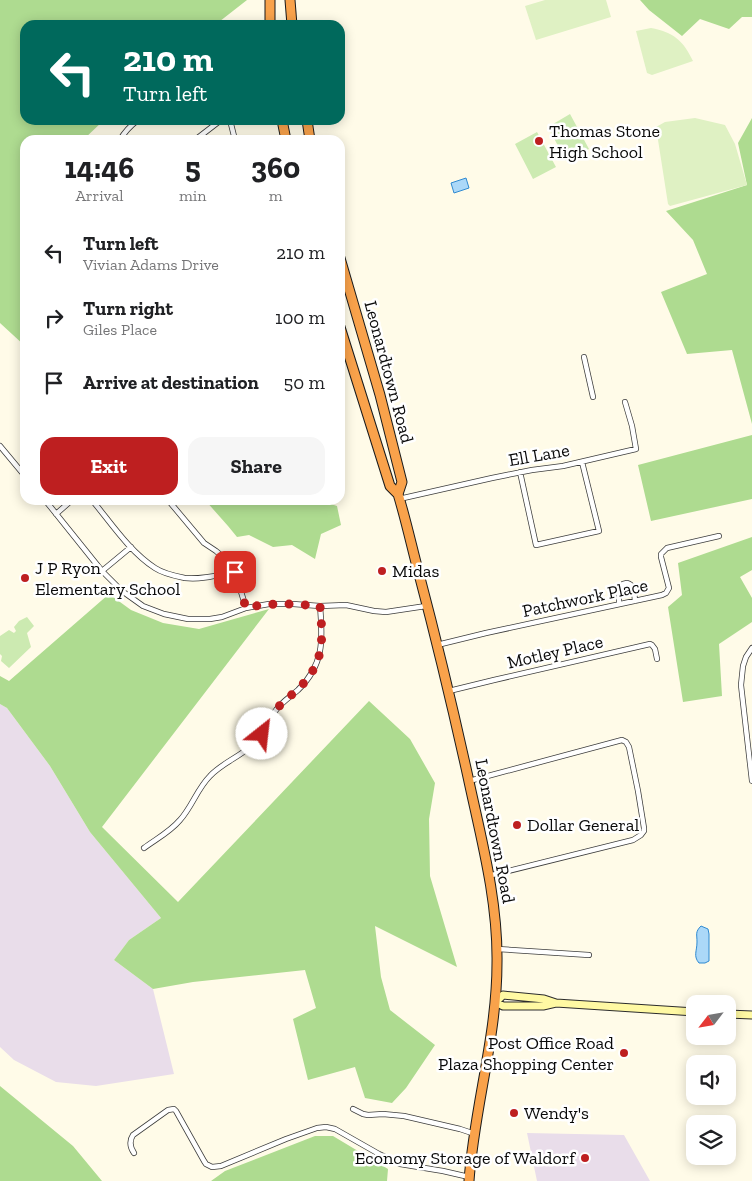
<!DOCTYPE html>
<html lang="en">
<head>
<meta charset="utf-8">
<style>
  body { margin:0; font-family:"Zilla Slab",serif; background:#f6f6f6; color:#202124; height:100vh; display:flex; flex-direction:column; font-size:19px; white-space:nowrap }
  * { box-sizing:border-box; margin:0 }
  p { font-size:16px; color:#757577 }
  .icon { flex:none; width:28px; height:28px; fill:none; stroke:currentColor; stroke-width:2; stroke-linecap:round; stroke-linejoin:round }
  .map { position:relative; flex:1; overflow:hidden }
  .panel { position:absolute; left:20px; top:135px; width:325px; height:370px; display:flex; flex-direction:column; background:#fff; border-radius:15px; box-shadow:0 2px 12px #0003 }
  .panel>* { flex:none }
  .guide { position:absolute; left:20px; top:20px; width:325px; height:105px; border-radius:15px; box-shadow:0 2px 12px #0003; background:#00695c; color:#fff; overflow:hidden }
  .needle { width:32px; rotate:239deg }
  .tools { position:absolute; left:686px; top:995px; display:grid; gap:10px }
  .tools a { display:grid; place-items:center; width:50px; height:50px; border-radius:10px; background:#fff; box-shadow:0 2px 12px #0003; font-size:25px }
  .pin { position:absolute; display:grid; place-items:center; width:42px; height:42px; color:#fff; margin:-21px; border-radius:10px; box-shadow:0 2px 8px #0006 }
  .me { position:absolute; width:55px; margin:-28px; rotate:29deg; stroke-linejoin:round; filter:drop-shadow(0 0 4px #0008) }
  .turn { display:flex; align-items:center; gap:18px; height:105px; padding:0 20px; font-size:22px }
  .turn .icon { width:65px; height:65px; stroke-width:2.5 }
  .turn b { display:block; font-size:35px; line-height:42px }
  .eta { display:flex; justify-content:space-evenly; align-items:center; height:85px; text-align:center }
  .eta b { font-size:30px; font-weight:700; line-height:35px }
  .action { display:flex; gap:10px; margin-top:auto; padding:10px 20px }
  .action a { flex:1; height:58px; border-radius:15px; background:#be1f20; color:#fff; font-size:20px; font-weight:700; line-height:58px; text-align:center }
  .action a+a { background:#f6f6f6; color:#202124 }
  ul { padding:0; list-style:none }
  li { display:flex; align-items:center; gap:15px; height:65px; padding:0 20px }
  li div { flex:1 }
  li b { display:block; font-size:19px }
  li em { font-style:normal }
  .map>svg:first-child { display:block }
  .industrial { fill:#e9ddea }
  .green { fill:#cceab1 }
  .forest { fill:#aedb90 }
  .pitch { fill:#dff1c3 }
  .water { fill:#abd8f8; stroke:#2f8ad1 }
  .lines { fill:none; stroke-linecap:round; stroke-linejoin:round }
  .street-casing { stroke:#3d3d3d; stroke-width:6 }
  .secondary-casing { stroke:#2c2c2c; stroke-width:9 }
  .highway-casing { stroke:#1b1b1b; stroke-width:11 }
  .street { stroke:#fff; stroke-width:4.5 }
  .secondary { stroke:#fff9a3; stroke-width:7 }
  .highway { stroke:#f9a24b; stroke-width:9 }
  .route { stroke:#be1f20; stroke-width:9; stroke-dasharray:0 16.2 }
  .poi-dot { fill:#be1f20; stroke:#fff; stroke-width:2 }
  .labels { text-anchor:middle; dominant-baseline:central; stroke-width:5; stroke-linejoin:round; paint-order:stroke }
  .poi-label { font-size:18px; fill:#0a0a0a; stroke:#fff; text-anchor:start }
  .street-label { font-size:18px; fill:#0a0a0a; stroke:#fff }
</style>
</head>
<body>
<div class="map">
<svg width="752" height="1181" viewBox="0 0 752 1181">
  <rect width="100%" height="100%" fill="#fffbe8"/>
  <path class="industrial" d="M0 704 7 708 50 766 90 832 161 918 129 940 114 960 153 989 174 1074 96 1086 56 1082 14 1060 0 1047Z
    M527 1133 624 1135 650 1181H537Z"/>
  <path class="green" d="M570 114 589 149 566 161 548 127Z
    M537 132 556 167 533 179 515 144Z
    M27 617 34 626 27 633 31 647 9 668 1 661 2 656 0 654V636L9 630 14 633 16 631 14 627 19 621Z"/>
  <path class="forest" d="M0 0H247L215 25H25V120H104L83 140H25V346L0 323Z
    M640 0H752V17H742L729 29 700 19 682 36 649 10Z
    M752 118V424L732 350 687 354 661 292 707 274 693 240 666 211 747 185 738 143Z
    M752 435V499L651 521 638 465Z
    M205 500H318L337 506 341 525 321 534 315 559 292 545 273 547 249 535 237 537 228 526Z
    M752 537V570L740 577 752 598V622L719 644 722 696 683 702 668 607 682 595 678 563Z
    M109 594 131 610 163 623 199 629 269 609 102 827 178 902 369 701 410 739 435 783 429 819 430 876 457 967 375 926 381 977 390 1010 435 1045 406 1088 392 1103 365 1098 355 1067 308 1080 293 1019 316 1008 305 970 193 982 153 989 114 960 129 940 161 918 90 832 50 766 7 708 0 704V676L9 681Z
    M0 1086 73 1146 102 1181H0Z
    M315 1136H333L388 1169 387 1181H211L225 1171Z"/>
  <path class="pitch" d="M545 0H606L611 17 536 40 525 6Z
    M651 28C673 32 683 40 693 61L652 75 647 73 636 31Z
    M695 118 725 125 735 144 747 185 670 206 668 204 656 127 665 122Z"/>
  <path class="water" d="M466 178 469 188 454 193 451 183Z
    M701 926 708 929 709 934V961L705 963H699C693 956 697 951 697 942 697 934 695 932 701 926Z"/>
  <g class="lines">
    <g class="street-casing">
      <path id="street" d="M230 120 235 140
        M120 140C125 131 130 126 138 120
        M195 140 221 120
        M584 357 593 397
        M0 446 25 476
        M520 472 536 545 599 531 582 462
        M399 499 492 478 532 470 563 466 636 449 632 426 625 402
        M45 500 102 571 122 591 143 606 164 614 188 619H210L222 617 246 608 269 604H293L320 606 346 605 374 611 386 612 426 606
        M92 500C111 523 130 552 155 568 164 574 175 576 185 578 201 580 219 575 235 572
        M168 500 204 543 216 551 230 563 235 572 246 608
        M56 514 72 500
        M102 571 131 547
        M619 604V588L623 584 627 583C635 585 634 593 635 601
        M437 645 486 633 662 595 666 593 669 588 661 557V554L667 548 719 536
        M752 648 746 657 743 666 741 685 752 781
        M449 691 494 680 650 644 652 645 655 649 657 659
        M469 781 622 740 626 742 629 747 638 791 644 828V831L641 835 633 840 488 876
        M144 848C156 839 170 832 180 820 192 807 197 789 210 776 221 764 237 758 250 747 256 742 263 735 267 727 270 722 272 715 276 710 282 702 290 697 298 690 324 665 323 640 320 606
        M497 949 589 955
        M353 1109 363 1114 368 1115 383 1114 404 1116 460 1129 475 1134
        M134 1153C130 1147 129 1141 133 1135L168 1110 174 1109 176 1111 204 1161 206 1164 212 1167 221 1166 286 1139 317 1128 326 1127 335 1129 379 1154 400 1164 443 1171 469 1177"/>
    </g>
    <g class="secondary-casing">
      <path id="secondary" d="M556 1003 544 999 503 995 496 1002 503 1006H543L556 1003 695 1012
        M728 1014 752 1015"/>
    </g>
    <g class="highway-casing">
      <path id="highway" d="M270 0V25
        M290 0 292 25
        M282 120 286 140
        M307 120 310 140
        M340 258 380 395 402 482 398 494
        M340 327 390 486 398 494C406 520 412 548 419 574 437 642 453 709 468 777 481 838 498 900 497 963 497 1037 474 1108 469 1181"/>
    </g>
    <use href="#street" class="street"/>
    <use href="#secondary" class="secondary"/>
    <use href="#highway" class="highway"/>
  </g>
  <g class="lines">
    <path class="route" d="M235 572 246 608C270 602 295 604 320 606 323 640 325 663 298 689 291 696 282 702 275 711 270 718 267 727 262 734"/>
  </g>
  <g class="poi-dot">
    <circle cx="539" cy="141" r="5"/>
    <circle cx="382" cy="571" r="5"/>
    <circle cx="25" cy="578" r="5"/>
    <circle cx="517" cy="825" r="5"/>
    <circle cx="624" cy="1053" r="5"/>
    <circle cx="514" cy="1113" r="5"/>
    <circle cx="585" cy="1158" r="5"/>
  </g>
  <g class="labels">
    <g class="poi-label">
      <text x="549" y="131">Thomas Stone<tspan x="549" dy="21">High School</tspan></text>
      <text x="35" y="568">J P Ryon<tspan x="35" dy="21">Elementary School</tspan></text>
      <text x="392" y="571">Midas</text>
      <text x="527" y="825">Dollar General</text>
      <text x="614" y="1043" text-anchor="end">Post Office Road<tspan x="614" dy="21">Plaza Shopping Center</tspan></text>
      <text x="524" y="1113">Wendy's</text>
      <text x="575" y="1158" text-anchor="end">Economy Storage of Waldorf</text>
    </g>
    <g class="street-label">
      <text transform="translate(389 372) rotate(75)">Leonardtown Road</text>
      <text transform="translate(539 455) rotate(-10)">Ell Lane</text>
      <text transform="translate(585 598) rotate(-12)">Patchwork Place</text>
      <text transform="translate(555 652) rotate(-13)">Motley Place</text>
      <text transform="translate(495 831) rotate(79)">Leonardtown Road</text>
    </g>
  </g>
</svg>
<div class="tools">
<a><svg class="needle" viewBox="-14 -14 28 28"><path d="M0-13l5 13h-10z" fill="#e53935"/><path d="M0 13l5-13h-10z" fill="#757577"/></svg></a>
<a><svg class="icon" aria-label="sound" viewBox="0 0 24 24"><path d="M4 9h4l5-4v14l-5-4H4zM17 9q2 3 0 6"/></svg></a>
<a><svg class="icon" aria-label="layers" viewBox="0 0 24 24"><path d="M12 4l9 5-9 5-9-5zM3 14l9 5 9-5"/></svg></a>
</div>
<div class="pin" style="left:235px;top:572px;background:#d93025"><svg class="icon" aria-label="arrive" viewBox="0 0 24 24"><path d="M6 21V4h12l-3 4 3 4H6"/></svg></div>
<svg class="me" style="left:262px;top:734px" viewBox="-20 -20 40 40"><circle r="19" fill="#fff"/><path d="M0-13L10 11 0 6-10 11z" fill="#be1f20"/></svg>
<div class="guide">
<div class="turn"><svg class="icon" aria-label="left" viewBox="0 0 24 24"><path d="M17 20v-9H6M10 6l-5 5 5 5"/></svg><div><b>210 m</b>Turn left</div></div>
</div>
<section class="panel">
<div class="eta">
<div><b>14:46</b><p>Arrival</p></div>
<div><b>5</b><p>min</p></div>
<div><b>360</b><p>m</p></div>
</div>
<ul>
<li><svg class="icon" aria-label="left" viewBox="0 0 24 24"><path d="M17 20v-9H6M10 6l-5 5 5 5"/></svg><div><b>Turn left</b><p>Vivian Adams Drive</p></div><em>210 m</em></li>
<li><svg class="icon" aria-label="right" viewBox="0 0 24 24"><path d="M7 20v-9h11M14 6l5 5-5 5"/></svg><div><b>Turn right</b><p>Giles Place</p></div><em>100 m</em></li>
<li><svg class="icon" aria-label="arrive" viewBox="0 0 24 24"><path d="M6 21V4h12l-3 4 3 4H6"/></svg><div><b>Arrive at destination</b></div><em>50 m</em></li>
</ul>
<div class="action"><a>Exit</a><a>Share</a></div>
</section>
</div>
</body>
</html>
